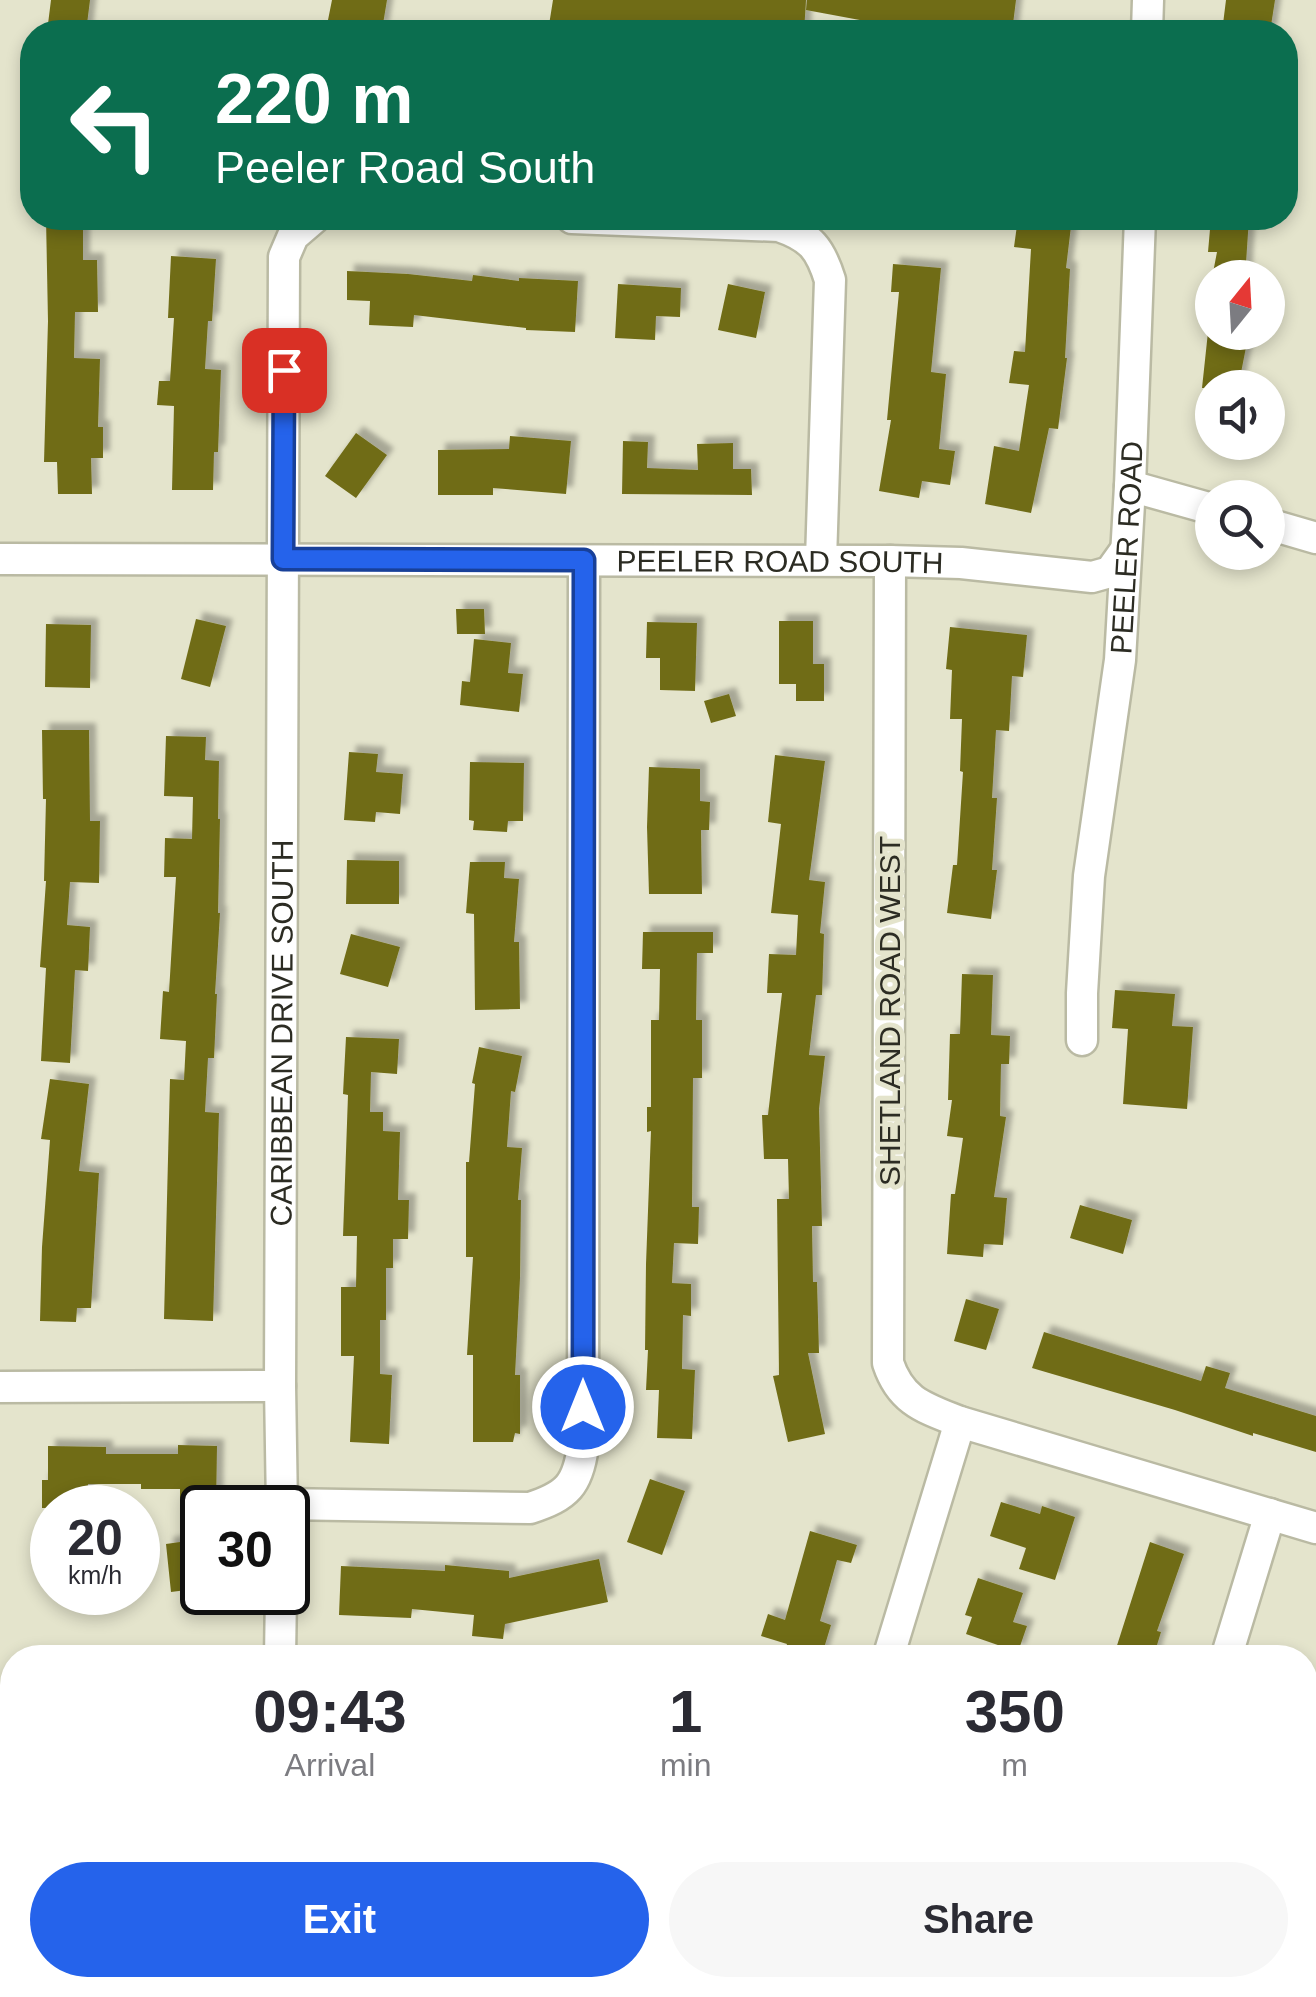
<!DOCTYPE html>
<html lang="en">
<head>
<meta charset="utf-8">
<style>
  body { margin:0; font-family:Arial,sans-serif; background:#f7f7f7; color:#2b2b33; height:100vh; display:flex; flex-direction:column; font-size:38px; white-space:nowrap }
  * { box-sizing:border-box; margin:0 }
  p { font-size:32px; color:#7c7c81 }
  .icon { flex:none; width:55px; height:55px; fill:none; stroke:currentColor; stroke-width:2; stroke-linecap:round; stroke-linejoin:round }
  .map { position:relative; flex:1; overflow:hidden }
  .sheet { position:absolute; left:0px; top:1645px; width:1318px; height:352px; display:flex; flex-direction:column; background:#fff; border-radius:40px 40px 0 0; box-shadow:0 5px 15px #0003 }
  .sheet>* { flex:none }
  .guide { position:absolute; left:20px; top:20px; width:1278px; height:210px; border-radius:40px; box-shadow:0 5px 15px #0003; background:#0b6e4f; color:#fff; overflow:hidden }
  .needle { width:65px; rotate:18deg }
  .tools { position:absolute; left:1195px; top:260px; display:grid; gap:20px }
  .tools a { display:grid; place-items:center; width:90px; height:90px; border-radius:50%; background:#fff; box-shadow:0 5px 15px #0003; font-size:50px }
  .speed { position:absolute; left:30px; top:1485px; display:flex; gap:20px; font-size:50px; font-weight:700; text-align:center }
  .speed>* { display:grid; place-content:center; width:130px; height:130px; border-radius:50%; background:#fff; box-shadow:0 5px 15px #0003; line-height:1 }
  .speed small { font-size:25px; font-weight:400 }
  .speed .limit { border:5px solid #111; border-radius:15px; background:#fff; color:#111 }
  .pin { position:absolute; display:grid; place-items:center; width:85px; height:85px; color:#fff; margin:-42px; border-radius:20px; box-shadow:0 5px 15px #0006 }
  .me { position:absolute; width:110px; margin:-55px; rotate:0deg; stroke-linejoin:round; filter:drop-shadow(0 0 8px #0008) }
  .turn { display:flex; align-items:center; gap:35px; height:210px; padding:0 30px; font-size:45px }
  .turn .icon { width:130px; height:130px; stroke-width:2.5 }
  .turn b { display:block; font-size:70px; line-height:85px }
  .eta { display:flex; justify-content:space-evenly; align-items:center; height:170px; text-align:center }
  .eta b { font-size:60px; font-weight:600; line-height:70px }
  .action { display:flex; gap:20px; margin-top:auto; padding:20px 30px }
  .action a { flex:1; height:115px; border-radius:60px; background:#2563eb; color:#fff; font-size:40px; font-weight:600; line-height:115px; text-align:center }
  .action a+a { background:#f7f7f7; color:#2b2b33 }
  .map>svg:first-child { display:block }
  .building { fill:#706c17; filter:url(#shadow) }
  .lines { fill:none; stroke-linecap:round; stroke-linejoin:round }
  .minor-casing { stroke:#babaa3; stroke-width:35 }
  .minor { stroke:#fff; stroke-width:30 }
  .route-casing { stroke:#184099; stroke-width:25 }
  .route { stroke:#2563eb; stroke-width:18 }
  .labels { text-anchor:middle; dominant-baseline:central; stroke-width:10; stroke-linejoin:round; paint-order:stroke }
  .street-label { font-size:30px; fill:#2c2c23; stroke:#e4e4cc }
</style>
</head>
<body>
<div class="map">
<svg width="1316" height="1997" viewBox="0 0 1316 1997">
  <defs>
    <filter id="shadow"><feDropShadow dx="7" dy="-7" stdDeviation="2.5" flood-color="#0004"/></filter>
  </defs>
  <rect width="100%" height="100%" fill="#e4e4cc"/>
  <path class="building" d="M51 0H90L86 32H47Z
    M332 0H387L382 30 328 20Z
    M553 0H806L804 32H756V31L664 26V32L589 29V31L549 25Z
    M807 0H1016L1012 32H891L892 26 806 10Z
    M1226 0H1275L1270 32H1222Z
    M46 218H83V260H97L98 312H75L74 358 100 359 98 427H103V458H91L92 494H58L57 462H44L48 321Z
    M1018 218H1072L1066 268 1070 269 1065 358H1067L1058 429 1049 428 1031 513 985 504 994 446 1019 451 1029 385 1009 383 1014 351 1025 352 1031 249 1014 247Z
    M1211 218H1249L1245 278H1212L1217 252H1208Z
    M171 256 216 259 212 321H208L205 369 221 370 218 452H214L213 490H172L174 406 157 405 159 381H170L174 318H168Z
    M893 264 941 268 931 372 946 374 939 449 955 451 950 485 922 481 919 498 879 491 891 420H887L899 292H891Z
    M347 271 408 274 472 281 473 275 519 281V278L578 281 575 332 526 330V328L414 315 413 327 369 325 370 301 347 300Z
    M618 284 681 288 680 317 656 316 655 340 615 338Z
    M728 284 765 292 756 338 718 330Z
    M1208 332H1249L1238 388H1202Z
    M356 433 387 455 356 498 325 476Z
    M510 436 571 441 566 494 493 488V495H438V450L509 449Z
    M623 441 648 442 647 468 698 470 697 444 733 443V469H751L752 495 622 494Z
    M456 609H484L485 634H457Z
    M196 619 226 626 210 687 181 679Z
    M779 621H813V664H824V701H796V684H779Z
    M647 622 697 623 695 691 660 690V658H646Z
    M46 624 91 625 90 688 45 687Z
    M950 627 1027 635 1023 677 1012 676 1009 731 996 730 992 798H997L992 870H997L991 919 947 913 953 865H957L963 772 960 771 962 719H950L952 670 946 669Z
    M474 639 511 643 508 673 523 674 519 712 460 705 462 681 470 682Z
    M729 694 736 716 711 723 704 701Z
    M42 730H89L90 821H100L99 883 70 882 67 925 90 927 88 971 75 970 70 1063 41 1061 46 968 40 967 46 881H44L46 799H43Z
    M166 736 206 737 205 760 219 761 218 819H220L218 913H220L215 994H217L214 1058H208L205 1112 219 1113 213 1321 164 1319 170 1079 184 1080 186 1041 160 1039 163 991 169 992 176 877H164L165 838 192 839 193 797 164 796Z
    M349 752 378 754 376 772 403 774 400 814 376 812 375 822 344 820Z
    M775 755 825 761 809 880 825 882 820 933 824 934 822 995H816L809 1055 825 1056 819 1109 822 1226H812L813 1282H817L819 1353H808L825 1434 788 1442 773 1376 779 1375 777 1199H789L788 1159H764L762 1115H768L782 993H767L769 954 796 955 798 915 771 913 781 824 768 822Z
    M470 762 524 763 523 821H508L507 832 473 830 474 821 469 820Z
    M649 767 700 769V801L710 802 709 830H701L702 894H649L647 827Z
    M347 860 399 861V904H346Z
    M470 862H505L504 878 519 879 514 942H519L520 1009 475 1010 474 914 466 913Z
    M643 932H713V953H697L696 1020H702V1078H693L692 1207H699L698 1244 674 1243 672 1283 691 1284V1316L683 1315 682 1369 695 1370 692 1439 657 1438 659 1390H646L648 1350H645L646 1264 651 1131 647 1132V1107H651V1020H659L660 969H642Z
    M351 934 400 947 388 987 340 974Z
    M962 974 993 975 991 1035 1010 1036 1009 1064H1001L1000 1116 1006 1117 994 1197 1007 1198 1003 1245 984 1244 983 1257 947 1254 951 1194H955L963 1138 947 1136 952 1100H948L950 1034H960Z
    M1115 990 1175 994 1172 1026 1193 1027 1187 1109 1123 1104 1128 1029 1112 1028Z
    M346 1037 399 1039 397 1074 371 1072 370 1112H383V1131L400 1132 398 1200H409L408 1239H393V1268H386V1320H380V1374L392 1375 389 1444 350 1442 354 1356H341V1287H356L357 1236H343L348 1095 343 1094Z
    M479 1047 522 1056 515 1092 511 1091 507 1147 522 1148 518 1200H521L520 1278 515 1375H520V1434L515 1433 513 1442H473V1355H467L473 1257H466V1162H469L475 1084 472 1083Z
    M50 1079 89 1084 79 1171 99 1173 91 1308H77L76 1322 40 1321 42 1247 50 1140 41 1139Z
    M1080 1205 1132 1220 1123 1254 1070 1238Z
    M966 1299 999 1309 986 1350 954 1341Z
    M1044 1332 1201 1381 1206 1366 1230 1373 1225 1388 1316 1416V1452L1253 1433V1436L1175 1410 1032 1368Z
    M178 1445 217 1446 216 1508H202V1588L171 1592 166 1544 180 1542V1489H141V1484H88V1508H42V1480H48V1446L106 1447V1454H178Z
    M650 1479 685 1491 662 1555 627 1542Z
    M1001 1502 1040 1514 1042 1506 1075 1517 1055 1580 1019 1569 1026 1548 990 1536Z
    M810 1531 857 1545 851 1563 837 1560 820 1621 831 1625 821 1658H783L787 1644 761 1636 768 1614 785 1620Z
    M1150 1542 1184 1554 1157 1631 1161 1632 1153 1658H1113Z
    M599 1559 608 1602 505 1624 503 1639 472 1636 474 1615 412 1609 411 1618 339 1615 341 1566 445 1571V1565L509 1571V1578Z
    M978 1578 1023 1593 1013 1622 1027 1626 1018 1652 966 1634 972 1617 965 1615Z"/>
  <g class="lines">
    <g class="minor-casing">
      <g id="minor">
        <path d="M1147 32 1148 0"/>
        <path d="M572 218 779 226C811 237 820 248 830 280L821 560"/>
        <path d="M1130 486 1212 509"/>
        <path d="M1268 524 1316 538"/>
        <path id="s1" d="M0 559 890 561 961 563 1092 577 1110 572 1125 551"/>
        <path d="M890 561 888 1363C901 1402 925 1408 960 1422L1316 1528"/>
        <path id="s2" d="M1082 1040V993L1089 876 1120 660 1130 486 1140 218"/>
        <path d="M0 1387 280 1386"/>
        <path d="M282 1504 530 1508C567 1496 578 1485 583 1446L584 561"/>
        <path id="s3" d="M282 1508 280 1386 284 257 293 236 314 218"/>
        <path d="M280 1658 281 1592"/>
        <path d="M888 1658 960 1422"/>
        <path d="M1226 1658 1270 1514"/>
        <path d="M784 1997 788 1985"/>
        <path d="M1120 1997 1124 1985"/>
      </g>
    </g>
    <use href="#minor" class="minor"/>
  </g>
  <g class="lines">
    <g class="route-casing">
      <path id="route" d="M284 370 283 559 584 560 583 1407"/>
    </g>
    <use href="#route" class="route"/>
  </g>
  <g class="labels">
    <g class="street-label">
      <text stroke="none"><textPath href="#s2" startOffset="495">PEELER ROAD</textPath></text>
      <text stroke="none"><textPath href="#s1" startOffset="780">PEELER ROAD SOUTH</textPath></text>
      <text transform="translate(889 1011) rotate(-90)">SHETLAND ROAD WEST</text>
      <text stroke="none"><textPath href="#s3" startOffset="475">CARIBBEAN DRIVE SOUTH</textPath></text>
    </g>
  </g>
</svg>
<div class="tools">
<a><svg class="needle" viewBox="-14 -14 28 28"><path d="M0-13l5 13h-10z" fill="#e53935"/><path d="M0 13l5-13h-10z" fill="#7c7c81"/></svg></a>
<a><svg class="icon" aria-label="sound" viewBox="0 0 24 24"><path d="M4 9h4l5-4v14l-5-4H4zM17 9q2 3 0 6"/></svg></a>
<a><svg class="icon" aria-label="search" viewBox="0 0 24 24"><circle cx="10" cy="10" r="6"/><path d="M15 15l6 6"/></svg></a>
</div>
<div class="speed"><div>20<small>km/h</small></div><div class="limit">30</div></div>
<div class="pin" style="left:284px;top:370px;background:#d93025"><svg class="icon" aria-label="arrive" viewBox="0 0 24 24"><path d="M6 21V4h12l-3 4 3 4H6"/></svg></div>
<svg class="me" style="left:583px;top:1407px" viewBox="-20 -20 40 40"><circle r="17" fill="#2563eb" stroke="#fff" stroke-width="3"/><path d="M0-11L8 9 0 5-8 9z" fill="#fff"/></svg>
<div class="guide">
<div class="turn"><svg class="icon" aria-label="left" viewBox="0 0 24 24"><path d="M17 20v-9H6M10 6l-5 5 5 5"/></svg><div><b>220 m</b>Peeler Road South</div></div>
</div>
<section class="sheet">
<div class="eta">
<div><b>09:43</b><p>Arrival</p></div>
<div><b>1</b><p>min</p></div>
<div><b>350</b><p>m</p></div>
</div>
<div class="action"><a>Exit</a><a>Share</a></div>
</section>
</div>
</body>
</html>
